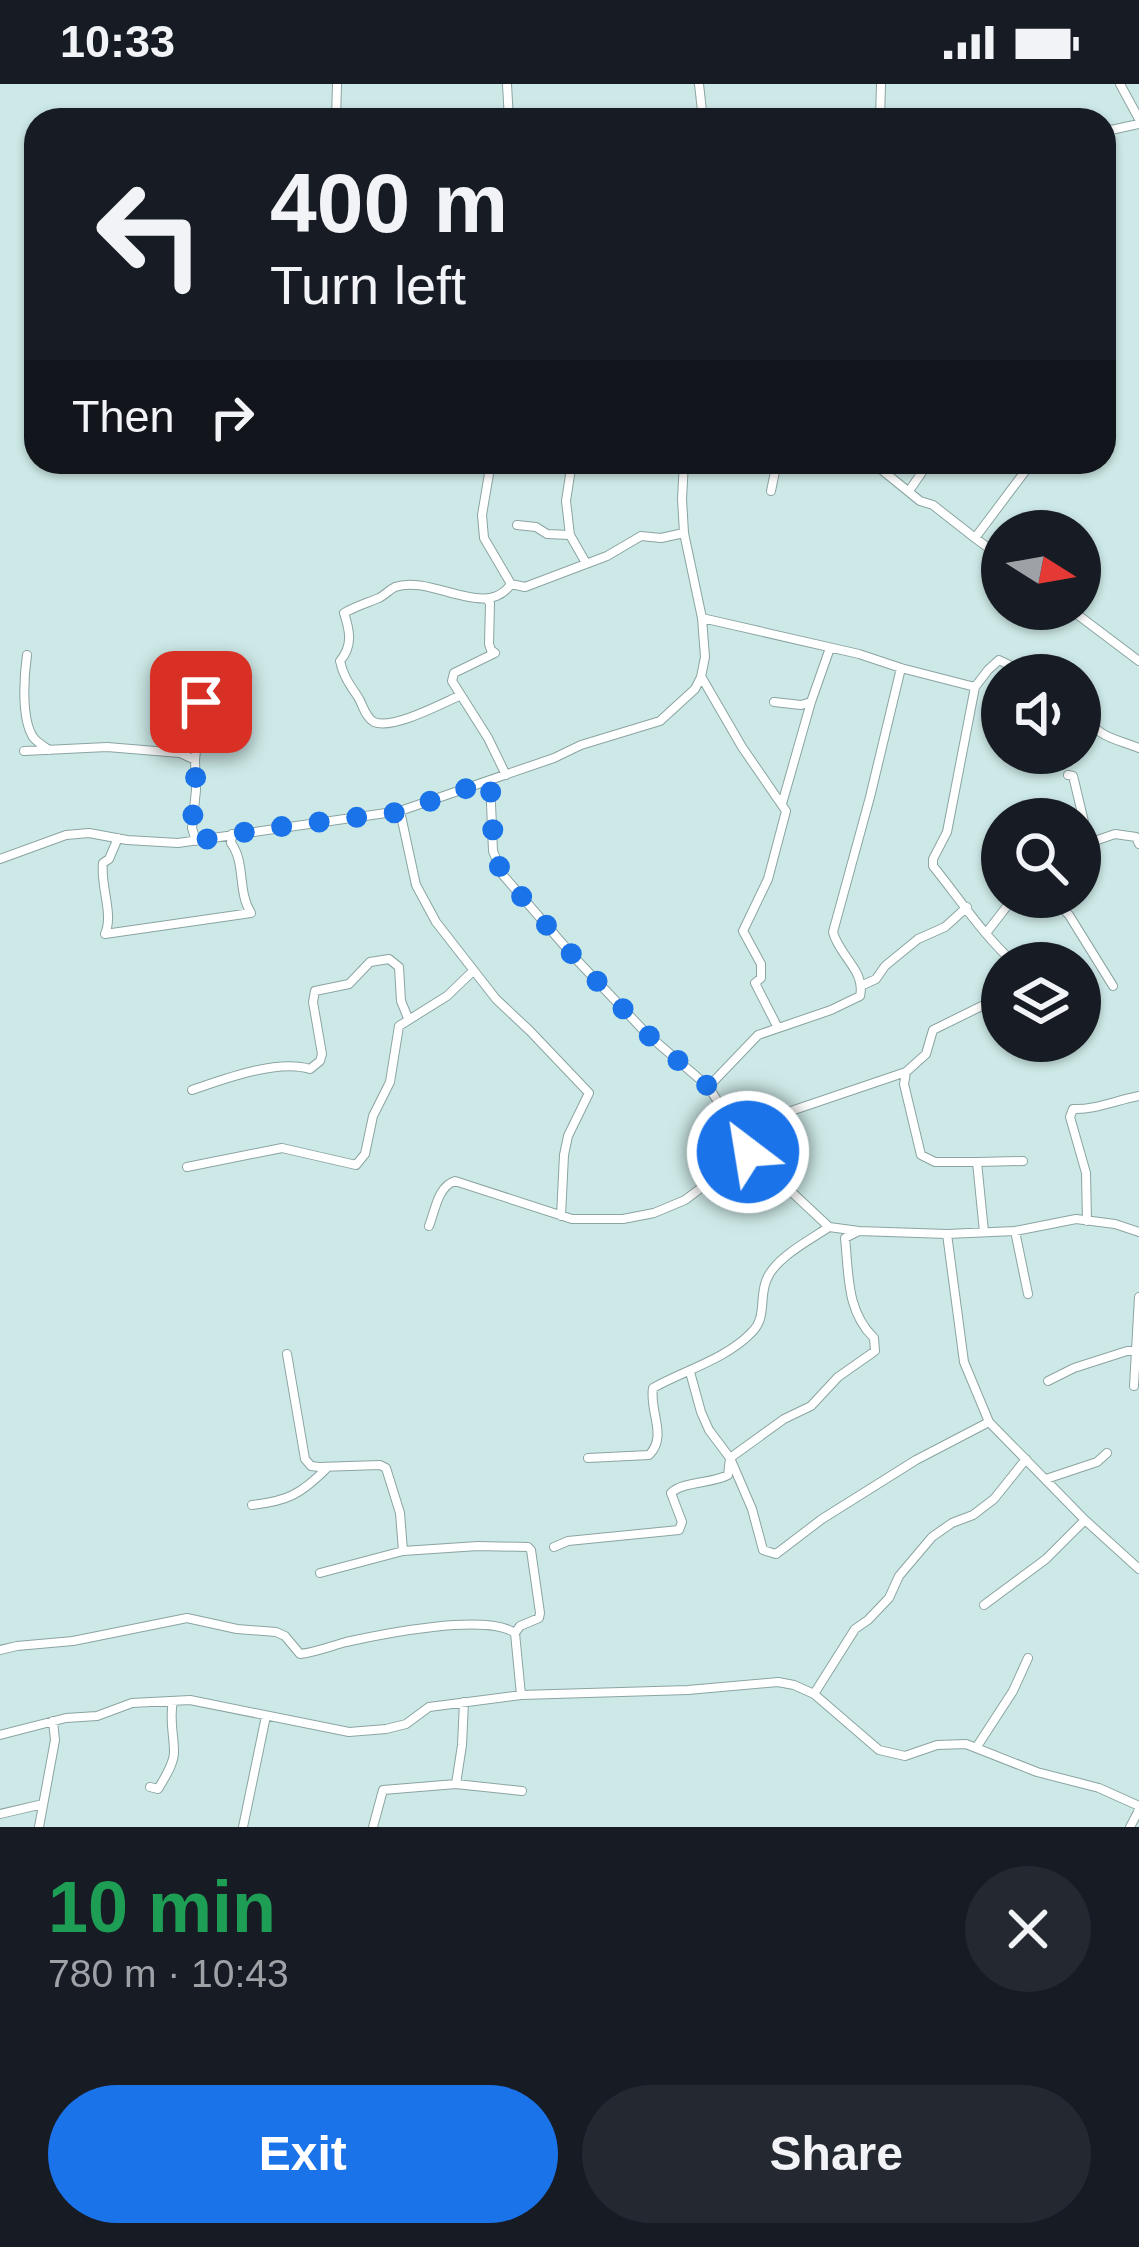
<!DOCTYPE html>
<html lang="en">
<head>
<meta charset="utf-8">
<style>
  body { margin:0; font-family:Helvetica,sans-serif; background:#242831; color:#f1f3f6; height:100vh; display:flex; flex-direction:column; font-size:45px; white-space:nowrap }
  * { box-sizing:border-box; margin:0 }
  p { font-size:39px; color:#9ea1a6 }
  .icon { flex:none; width:66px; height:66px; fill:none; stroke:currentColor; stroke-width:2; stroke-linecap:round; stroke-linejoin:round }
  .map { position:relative; height:1743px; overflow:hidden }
  .panel { display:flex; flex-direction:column; background:#171b24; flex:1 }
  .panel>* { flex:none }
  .hud { position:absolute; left:24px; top:24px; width:1092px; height:366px; border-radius:36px; box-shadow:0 3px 9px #0004; background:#171b24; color:#f1f3f6; overflow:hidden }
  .needle { width:78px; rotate:101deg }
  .controls { position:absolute; left:981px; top:426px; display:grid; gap:24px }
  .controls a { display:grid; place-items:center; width:120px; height:120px; border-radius:50%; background:#171b24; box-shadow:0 3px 9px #0004; font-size:60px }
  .pin { position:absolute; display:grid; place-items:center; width:102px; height:102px; color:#fff; margin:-51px; border-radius:24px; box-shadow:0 6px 18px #0006 }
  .me { position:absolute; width:132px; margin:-66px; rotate:329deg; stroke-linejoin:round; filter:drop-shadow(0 0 9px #0008) }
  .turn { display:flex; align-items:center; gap:42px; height:252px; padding:0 48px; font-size:54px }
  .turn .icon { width:156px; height:156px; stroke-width:2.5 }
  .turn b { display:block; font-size:84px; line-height:102px }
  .then { display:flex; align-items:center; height:114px; padding:0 48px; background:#0003; gap:24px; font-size:45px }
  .round { display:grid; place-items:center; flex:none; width:126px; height:126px; border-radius:63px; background:#242831 }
  .summary { display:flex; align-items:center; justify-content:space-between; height:204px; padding:0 48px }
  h1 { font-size:72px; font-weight:700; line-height:90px; color:#1e9e55 }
  .action { display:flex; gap:24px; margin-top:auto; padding:24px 48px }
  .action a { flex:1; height:138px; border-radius:72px; background:#1a73e8; color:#fff; font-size:48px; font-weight:700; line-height:138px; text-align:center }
  .action a+a { background:#242831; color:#f1f3f6 }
  .status { display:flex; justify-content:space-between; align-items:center; height:84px; padding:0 60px; background:#171b24; direction:ltr }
  .status svg { height:33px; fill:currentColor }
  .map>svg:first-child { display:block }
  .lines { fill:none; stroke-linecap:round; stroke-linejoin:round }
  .street-casing { stroke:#8aa4a2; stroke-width:10 }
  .street { stroke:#fff; stroke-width:8 }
  .route { stroke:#1a73e8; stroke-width:21; stroke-dasharray:0 37.8 }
</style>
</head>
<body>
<div class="status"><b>10:33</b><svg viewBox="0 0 49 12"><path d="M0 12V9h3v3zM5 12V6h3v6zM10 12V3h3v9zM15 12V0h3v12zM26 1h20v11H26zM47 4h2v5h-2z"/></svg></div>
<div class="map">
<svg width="1139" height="1743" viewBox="0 0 1139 1743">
  <rect width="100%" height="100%" fill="#cde9e7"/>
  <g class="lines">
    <g class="street-casing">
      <path id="street" d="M507 0 509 36
        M699 0 703 36
        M1120 0 1139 35
        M336 36 337 0
        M880 36 881 0
        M1104 51 1111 46 1139 40
        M491 378 482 431 484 454 511 500
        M572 378 566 417 570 451 586 479
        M872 378 920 417 933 421 975 454 1032 378
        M771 407 777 378
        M909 407 929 378
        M517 441 536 443 547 450 570 451
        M975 454 1002 474
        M511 500 525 503 607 472 641 452 661 454 684 449
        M487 515 490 519 489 560 491 566 495 569 454 589 452 597 488 654 506 691
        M1070 525 1139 577
        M702 534 859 570 901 584 975 603
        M27 571C24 592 21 634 33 653 35 656 46 664 49 666
        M901 584 870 713 833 848C839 872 866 887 860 912L831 926 758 951 713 998 710 1005 749 1068 829 1143 859 1147 947 1150 1015 1147 1076 1135 1115 1140 1139 1148
        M702 594 742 663 786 727 768 795 743 847 761 880V894L755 899 778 944
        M459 612C441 620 392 646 374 638 365 633 363 621 358 613 350 601 343 592 340 577 353 562 350 547 344 529 356 522 367 519 379 514 385 511 389 506 395 503 431 490 486 537 511 500
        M774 618 801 621 811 618
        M1080 627C1102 655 1107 652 1139 664
        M24 667 107 663 180 669 195 676
        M1068 691 1073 692 1075 700 1089 759
        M490 696 493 767 502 790 575 874 647 950 710 1004
        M782 720 811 618 830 564
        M400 727 416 801 436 838 496 915 530 947 589 1009 568 1052 564 1071 561 1132
        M118 754 109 775 103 779C100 802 114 830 105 850L251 829C237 807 246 779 231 759L232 750
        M196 757 192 744 196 706 195 676 201 618 208 607
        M1080 762 1115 750 1136 753 1139 760
        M0 775 66 751 89 749 127 756 178 759 400 727 554 674 581 661 660 637 695 605 701 593 705 573 702 534 684 449 682 415 684 378
        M1051 813 1069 831 1113 902
        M987 848 1014 813
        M1014 879C983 851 959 814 933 782V775L947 748 975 603 988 586 999 576 1030 591
        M863 901 876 895 885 882 918 855 945 843 967 823
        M192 1006C223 995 278 975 310 985L320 977 322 970 313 918 315 907 349 900 370 878 389 875 399 883 401 917 408 934
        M741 1054 791 1027 906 988
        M977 1078H935L921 1071 904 1000 906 988 926 970 933 946 1002 912
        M187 1083 282 1064 356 1081 365 1070 373 1032 390 998 399 942 447 912 473 887
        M1087 1137 1086 1089 1070 1033 1073 1025C1095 1026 1117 1016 1139 1012
        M429 1142C435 1127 438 1102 455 1097L572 1135H623L654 1129 685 1116 749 1068
        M1015 1147 1028 1210
        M984 1148 977 1078 1023 1077
        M947 1150 964 1278 989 1338 1085 1436 1139 1485
        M287 1270 305 1375 311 1382 319 1383 380 1381 386 1384 400 1429 403 1467 478 1462 528 1463 531 1466 540 1529 539 1534 520 1542 515 1549 521 1611
        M690 1288 701 1328 709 1346 730 1374 752 1425 763 1466 776 1470 822 1435 916 1376 989 1338
        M1048 1297 1074 1284 1127 1267H1136
        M1134 1302 1139 1213
        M588 1374 649 1371C668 1352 649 1328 653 1304 683 1287 726 1275 751 1249 767 1234 759 1216 766 1197 774 1174 810 1156 829 1143
        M1046 1395 1097 1378 1107 1369
        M252 1421C288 1417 301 1410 327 1384
        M554 1463 568 1457 679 1446 682 1438 671 1409C683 1397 711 1400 728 1391L730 1374 784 1335 811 1322 838 1293 875 1267 874 1254C846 1227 849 1190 845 1154L857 1148
        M320 1489 403 1467
        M984 1521 1046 1475 1085 1436
        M0 1566 17 1562 73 1557 187 1534 237 1545 276 1548 285 1552 300 1570C317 1568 331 1562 346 1558 382 1550 486 1529 515 1549
        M814 1610 855 1545 868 1536 889 1514 899 1492 932 1453 952 1439 973 1431 994 1415 1026 1375
        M0 1651 66 1634 97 1632 132 1619 151 1618 190 1616 349 1648 386 1645 406 1640 429 1623 521 1611 688 1606 778 1598 794 1601 814 1610 879 1666 905 1672 937 1661 966 1660 1037 1688 1099 1704 1139 1722
        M976 1664 1013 1607 1028 1574
        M456 1700 462 1661 464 1618
        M150 1703 158 1705C164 1695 174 1680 174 1668 174 1650 169 1636 173 1617
        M0 1730 43 1720
        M39 1743 55 1656 53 1637
        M243 1743 266 1632
        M373 1743 383 1706 456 1700 522 1707
        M1130 1743 1139 1726"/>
    </g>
    <use href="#street" class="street"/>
  </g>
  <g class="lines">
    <path class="route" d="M201 618 192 744 196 757 262 745 400 728 490 696 494 767 502 790 575 874 647 950 710 1004 748 1068"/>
  </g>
</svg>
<div class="controls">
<a><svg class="needle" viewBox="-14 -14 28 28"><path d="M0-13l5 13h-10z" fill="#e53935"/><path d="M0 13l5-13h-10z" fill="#9ea1a6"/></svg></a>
<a><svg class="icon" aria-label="sound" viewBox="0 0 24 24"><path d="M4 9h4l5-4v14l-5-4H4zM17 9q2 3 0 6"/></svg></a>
<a><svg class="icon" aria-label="search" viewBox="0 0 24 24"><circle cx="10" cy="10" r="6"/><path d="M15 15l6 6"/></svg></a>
<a><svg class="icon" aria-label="layers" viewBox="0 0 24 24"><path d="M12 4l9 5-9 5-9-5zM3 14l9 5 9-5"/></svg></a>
</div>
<div class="pin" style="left:201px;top:618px;background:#d93025"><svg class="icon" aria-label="arrive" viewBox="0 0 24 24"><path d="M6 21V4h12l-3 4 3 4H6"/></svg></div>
<svg class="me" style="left:748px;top:1068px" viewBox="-20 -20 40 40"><circle r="17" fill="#1a73e8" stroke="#fff" stroke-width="3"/><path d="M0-11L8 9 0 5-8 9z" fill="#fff"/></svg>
<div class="hud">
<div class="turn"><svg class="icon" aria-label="left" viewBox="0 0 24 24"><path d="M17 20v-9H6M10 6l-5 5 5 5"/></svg><div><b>400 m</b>Turn left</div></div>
<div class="then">Then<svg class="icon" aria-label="right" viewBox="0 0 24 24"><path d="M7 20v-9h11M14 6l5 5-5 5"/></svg></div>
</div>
</div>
<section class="panel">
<div class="summary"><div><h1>10 min</h1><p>780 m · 10:43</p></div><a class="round"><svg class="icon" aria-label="close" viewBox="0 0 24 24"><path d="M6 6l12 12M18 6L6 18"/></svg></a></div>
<div class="action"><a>Exit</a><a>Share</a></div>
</section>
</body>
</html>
